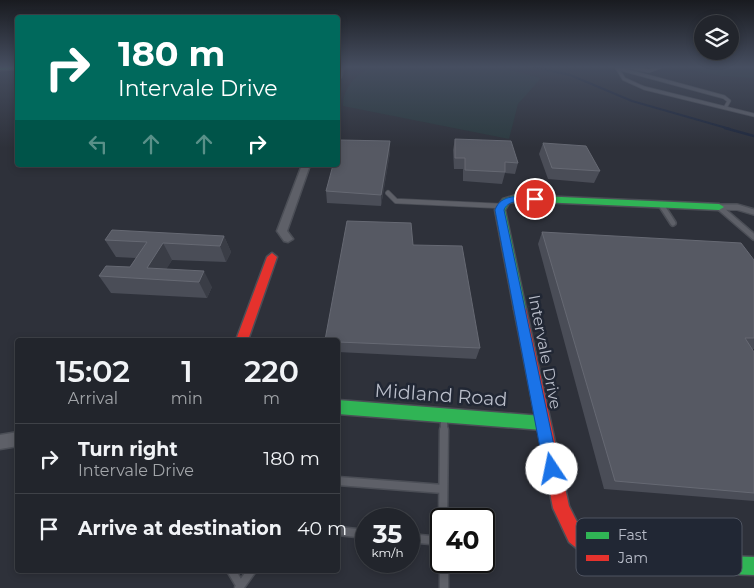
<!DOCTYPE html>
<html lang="en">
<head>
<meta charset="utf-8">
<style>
  body { margin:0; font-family:Montserrat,sans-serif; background:#2e3138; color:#f1f3f6; height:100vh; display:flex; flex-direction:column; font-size:19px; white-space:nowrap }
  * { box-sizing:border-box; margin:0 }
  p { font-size:16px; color:#a2a5a9 }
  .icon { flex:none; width:28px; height:28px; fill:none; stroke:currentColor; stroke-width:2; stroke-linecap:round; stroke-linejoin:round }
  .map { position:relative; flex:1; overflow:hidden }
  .side { position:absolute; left:15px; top:338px; width:325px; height:235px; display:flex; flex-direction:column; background:#22252c; border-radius:5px; box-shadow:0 2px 8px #0003,0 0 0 1px #3f4248 }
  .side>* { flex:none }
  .banner { position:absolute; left:15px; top:15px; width:325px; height:152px; border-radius:5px; box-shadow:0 2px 8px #0003,0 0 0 1px #3f4248; background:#00695c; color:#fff; overflow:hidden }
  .buttons { position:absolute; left:694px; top:15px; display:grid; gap:10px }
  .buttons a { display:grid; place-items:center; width:45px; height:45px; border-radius:50%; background:#22252c; box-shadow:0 2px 8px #0003,0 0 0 1px #3f4248; font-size:25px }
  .speed { position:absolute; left:355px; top:508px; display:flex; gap:10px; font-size:25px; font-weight:700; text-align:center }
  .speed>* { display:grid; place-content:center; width:65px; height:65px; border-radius:50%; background:#22252c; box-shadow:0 2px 8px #0003,0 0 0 1px #3f4248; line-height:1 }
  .speed small { font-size:12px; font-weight:400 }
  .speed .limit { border:2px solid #111; border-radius:8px; background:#fff; color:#111 }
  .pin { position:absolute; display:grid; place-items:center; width:42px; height:42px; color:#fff; margin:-21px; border:2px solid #fff; border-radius:50%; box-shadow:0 1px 5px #0007 }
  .me { position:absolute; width:55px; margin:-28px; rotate:349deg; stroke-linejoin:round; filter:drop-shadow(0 0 4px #0008) }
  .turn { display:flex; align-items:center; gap:18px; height:105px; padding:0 20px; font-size:22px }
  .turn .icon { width:65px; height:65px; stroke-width:2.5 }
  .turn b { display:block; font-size:35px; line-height:42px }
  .lanes { display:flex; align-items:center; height:48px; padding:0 20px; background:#0003; justify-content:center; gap:25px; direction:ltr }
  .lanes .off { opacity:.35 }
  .eta { display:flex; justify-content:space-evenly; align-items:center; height:85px; text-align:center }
  .eta b { font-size:30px; font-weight:600; line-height:35px }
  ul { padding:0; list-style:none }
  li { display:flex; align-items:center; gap:15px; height:70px; padding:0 20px; border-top:1px solid #3f4248 }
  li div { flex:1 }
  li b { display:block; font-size:19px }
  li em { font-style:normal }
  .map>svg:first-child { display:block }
  .green { fill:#2b3a3f }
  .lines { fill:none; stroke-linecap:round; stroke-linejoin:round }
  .stream-far1 { stroke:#1e273c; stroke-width:2 }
  .stream { stroke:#1e273c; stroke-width:2.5 }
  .lane-far4-casing { stroke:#4b4e56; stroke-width:4.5 }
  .lane-far3-casing { stroke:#4b4e56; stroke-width:6 }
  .lane-far2-casing { stroke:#4b4e56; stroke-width:8 }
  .lane-far1-casing { stroke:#4b4e56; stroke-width:9 }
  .lane-casing { stroke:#4b4e56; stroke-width:11 }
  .street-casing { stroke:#4b4e56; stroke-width:3 }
  .fast-casing { stroke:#4b4e56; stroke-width:3 }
  .jam-casing { stroke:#4b4e56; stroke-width:3 }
  .lane-far4 { stroke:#5e6068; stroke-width:3 }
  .lane-far3 { stroke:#5e6068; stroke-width:4.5 }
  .lane-far2 { stroke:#5e6068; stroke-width:5 }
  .lane-far1 { stroke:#5e6068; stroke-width:6 }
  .lane { stroke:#5e6068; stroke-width:8 }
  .street { fill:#5e6068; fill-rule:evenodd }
  .fast { fill:#30b455; fill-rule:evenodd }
  .jam { fill:#e5322d; fill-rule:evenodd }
  .wall { fill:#4a4d57 }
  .shaded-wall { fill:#3a3d46 }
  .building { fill:#565963; stroke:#666973 }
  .route { fill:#1a73e8; stroke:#114b97 }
  .labels { text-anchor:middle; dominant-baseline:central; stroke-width:5; stroke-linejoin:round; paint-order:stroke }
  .street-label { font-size:16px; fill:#b9bdc9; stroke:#212734 }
  .near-street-label { font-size:19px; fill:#b9bdc9; stroke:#212734 }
  .key { fill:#212734; stroke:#4f5461; stroke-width:1 }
  .key-label { font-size:14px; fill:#b9bdc9 }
</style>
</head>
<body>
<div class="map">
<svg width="754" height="588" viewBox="0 0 754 588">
  <rect width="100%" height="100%" fill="#2e313a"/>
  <path class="green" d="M372 66H493L541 78 518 104 509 139 343 106C343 87 356 75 372 66Z
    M690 66H754V78L721 76 687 69Z"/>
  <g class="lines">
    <path class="stream-far1" d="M530 66 570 75 632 101 730 129"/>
    <path class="stream" d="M725 128 754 136"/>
    <g class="lane-far4-casing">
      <path id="lane-far4" d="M617 66V68L724 97 729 101 725 108
        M623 66 649 71 663 66
        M617 68 624 79 644 88 754 115"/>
    </g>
    <g class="lane-far3-casing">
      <path id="lane-far3" d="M388 193 396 201 501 206
        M661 205 663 208
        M719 207 739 208"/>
    </g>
    <g class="lane-far2-casing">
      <path id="lane-far2" d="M662 206 673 223
        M719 207 754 237
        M719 207H737L754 212"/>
    </g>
    <g class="lane-far1-casing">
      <path id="lane-far1" d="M444 432V418"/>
    </g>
    <g class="lane-casing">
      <path id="lane" d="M338 481 443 489
        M443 519 444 430
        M338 531 366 534
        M409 538 441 541
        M444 561V588
        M231 570 240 585
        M239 588 252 570"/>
    </g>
    <g class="street-casing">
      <path id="street" d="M338 66H344L341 77 338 79Z
        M302 165H310L287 231 293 239 288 242 284 241 277 231Z
        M18 432V446L0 449V435Z"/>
    </g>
    <g class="fast-casing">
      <path id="fast" d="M0 66H18V69L0 70Z
        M516 195 719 204 724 207 719 210 517 201 509 203 505 210 526 309 524 312H516L514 309 495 210 503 199Z
        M338 400 542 416 547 418 549 423 547 428 542 430 338 414Z
        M590 539 605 546 697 555 754 557V575L697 573 603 564 584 554 581 548 584 542Z"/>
    </g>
    <g class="jam-casing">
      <path id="jam" d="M272 253 277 257 248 340H236L267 257Z
        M520 304 524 306 526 309 569 506 581 530 596 542 599 548 596 554 590 557 584 554 569 542 553 508 514 309 516 306Z"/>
    </g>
    <use href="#lane-far4" class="lane-far4"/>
    <use href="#lane-far3" class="lane-far3"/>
    <use href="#lane-far2" class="lane-far2"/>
    <use href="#lane-far1" class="lane-far1"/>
    <use href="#lane" class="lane"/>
    <use href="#street" class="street"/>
    <use href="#fast" class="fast"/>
    <use href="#jam" class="jam"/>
  </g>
  <path class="wall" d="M455 139 518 163 515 174 505 173 502 184 463 181V169H454L453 150Z
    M543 143 600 171 594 183 548 179 539 154Z
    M390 152 381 206 327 203 326 191Z
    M542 232 754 260V349H752L754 352V501L604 489 538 244Z
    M224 236 231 252 226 262 172 260 166 269 212 287 207 298 111 293 99 276 130 267 136 258 116 257 105 240Z
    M413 245 480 348 476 359 338 352V340Z"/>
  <path class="shaded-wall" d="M390 141V152L381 206V195Z
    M224 236 231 252 226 262 220 246Z
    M163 243 172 260 160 280 147 268Z
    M204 271 212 287 207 298 199 282Z"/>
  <path class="building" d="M455 139 511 141 518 163 505 162V172L465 170V158H455Z
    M340 140 390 141 381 195 326 191 333 165H338V150Z
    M543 143 586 146 600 171 552 168Z
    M347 221 411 223 413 245 462 246 480 348 338 342V340H325Z
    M112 230 224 236 220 246 163 243 147 268 204 271 199 282 99 276 106 266 130 267 147 242 105 240Z
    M542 232 741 243 754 260V338H745L754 352V493L615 481Z"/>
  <linearGradient id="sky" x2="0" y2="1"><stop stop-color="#191b20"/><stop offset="0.45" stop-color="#464e60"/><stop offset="1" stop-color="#464e60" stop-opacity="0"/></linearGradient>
  <rect width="754" height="148" fill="url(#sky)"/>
  <path class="route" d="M535 196 538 197V201C527 203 509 197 504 210L559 469 557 475 552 477 546 475 544 469 495 210C501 193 520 197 535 196Z"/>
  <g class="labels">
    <g class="street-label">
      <text transform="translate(545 352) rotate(79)">Intervale Drive</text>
    </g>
    <g class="near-street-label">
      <text transform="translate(441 395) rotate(4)">Midland Road</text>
    </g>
  </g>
  <rect x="576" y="518" width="166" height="58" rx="8" class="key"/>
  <rect x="586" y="532" width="23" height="7" fill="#30b455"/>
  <rect x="586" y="555" width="23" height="6" fill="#e5322d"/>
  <g class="key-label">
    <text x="618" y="540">Fast</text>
    <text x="618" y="563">Jam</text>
  </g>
</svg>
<div class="buttons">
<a><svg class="icon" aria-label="layers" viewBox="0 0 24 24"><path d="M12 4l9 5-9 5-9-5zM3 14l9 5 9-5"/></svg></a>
</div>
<div class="speed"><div>35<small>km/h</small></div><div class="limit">40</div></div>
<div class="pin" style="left:535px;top:199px;background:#d93025"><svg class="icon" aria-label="arrive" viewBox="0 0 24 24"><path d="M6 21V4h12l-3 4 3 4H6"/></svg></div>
<svg class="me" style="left:552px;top:469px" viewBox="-20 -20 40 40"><circle r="19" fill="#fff"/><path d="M0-13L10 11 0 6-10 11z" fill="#1a73e8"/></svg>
<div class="banner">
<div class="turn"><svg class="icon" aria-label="right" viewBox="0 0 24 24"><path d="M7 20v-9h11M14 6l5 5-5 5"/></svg><div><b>180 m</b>Intervale Drive</div></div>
<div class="lanes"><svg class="icon off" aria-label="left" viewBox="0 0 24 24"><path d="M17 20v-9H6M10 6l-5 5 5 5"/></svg><svg class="icon off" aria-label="ahead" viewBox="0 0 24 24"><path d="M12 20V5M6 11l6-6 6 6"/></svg><svg class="icon off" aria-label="ahead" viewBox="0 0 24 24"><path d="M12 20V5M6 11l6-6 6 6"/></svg><svg class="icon" aria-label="right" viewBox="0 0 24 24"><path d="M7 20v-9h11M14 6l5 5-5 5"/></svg></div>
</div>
<section class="side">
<div class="eta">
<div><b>15:02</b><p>Arrival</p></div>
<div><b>1</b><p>min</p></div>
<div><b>220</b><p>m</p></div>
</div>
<ul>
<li><svg class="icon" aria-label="right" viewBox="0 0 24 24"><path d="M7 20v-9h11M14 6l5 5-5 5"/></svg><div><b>Turn right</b><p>Intervale Drive</p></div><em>180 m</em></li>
<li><svg class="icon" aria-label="arrive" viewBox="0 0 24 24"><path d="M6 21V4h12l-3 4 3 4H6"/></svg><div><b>Arrive at destination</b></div><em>40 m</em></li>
</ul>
</section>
</div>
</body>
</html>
